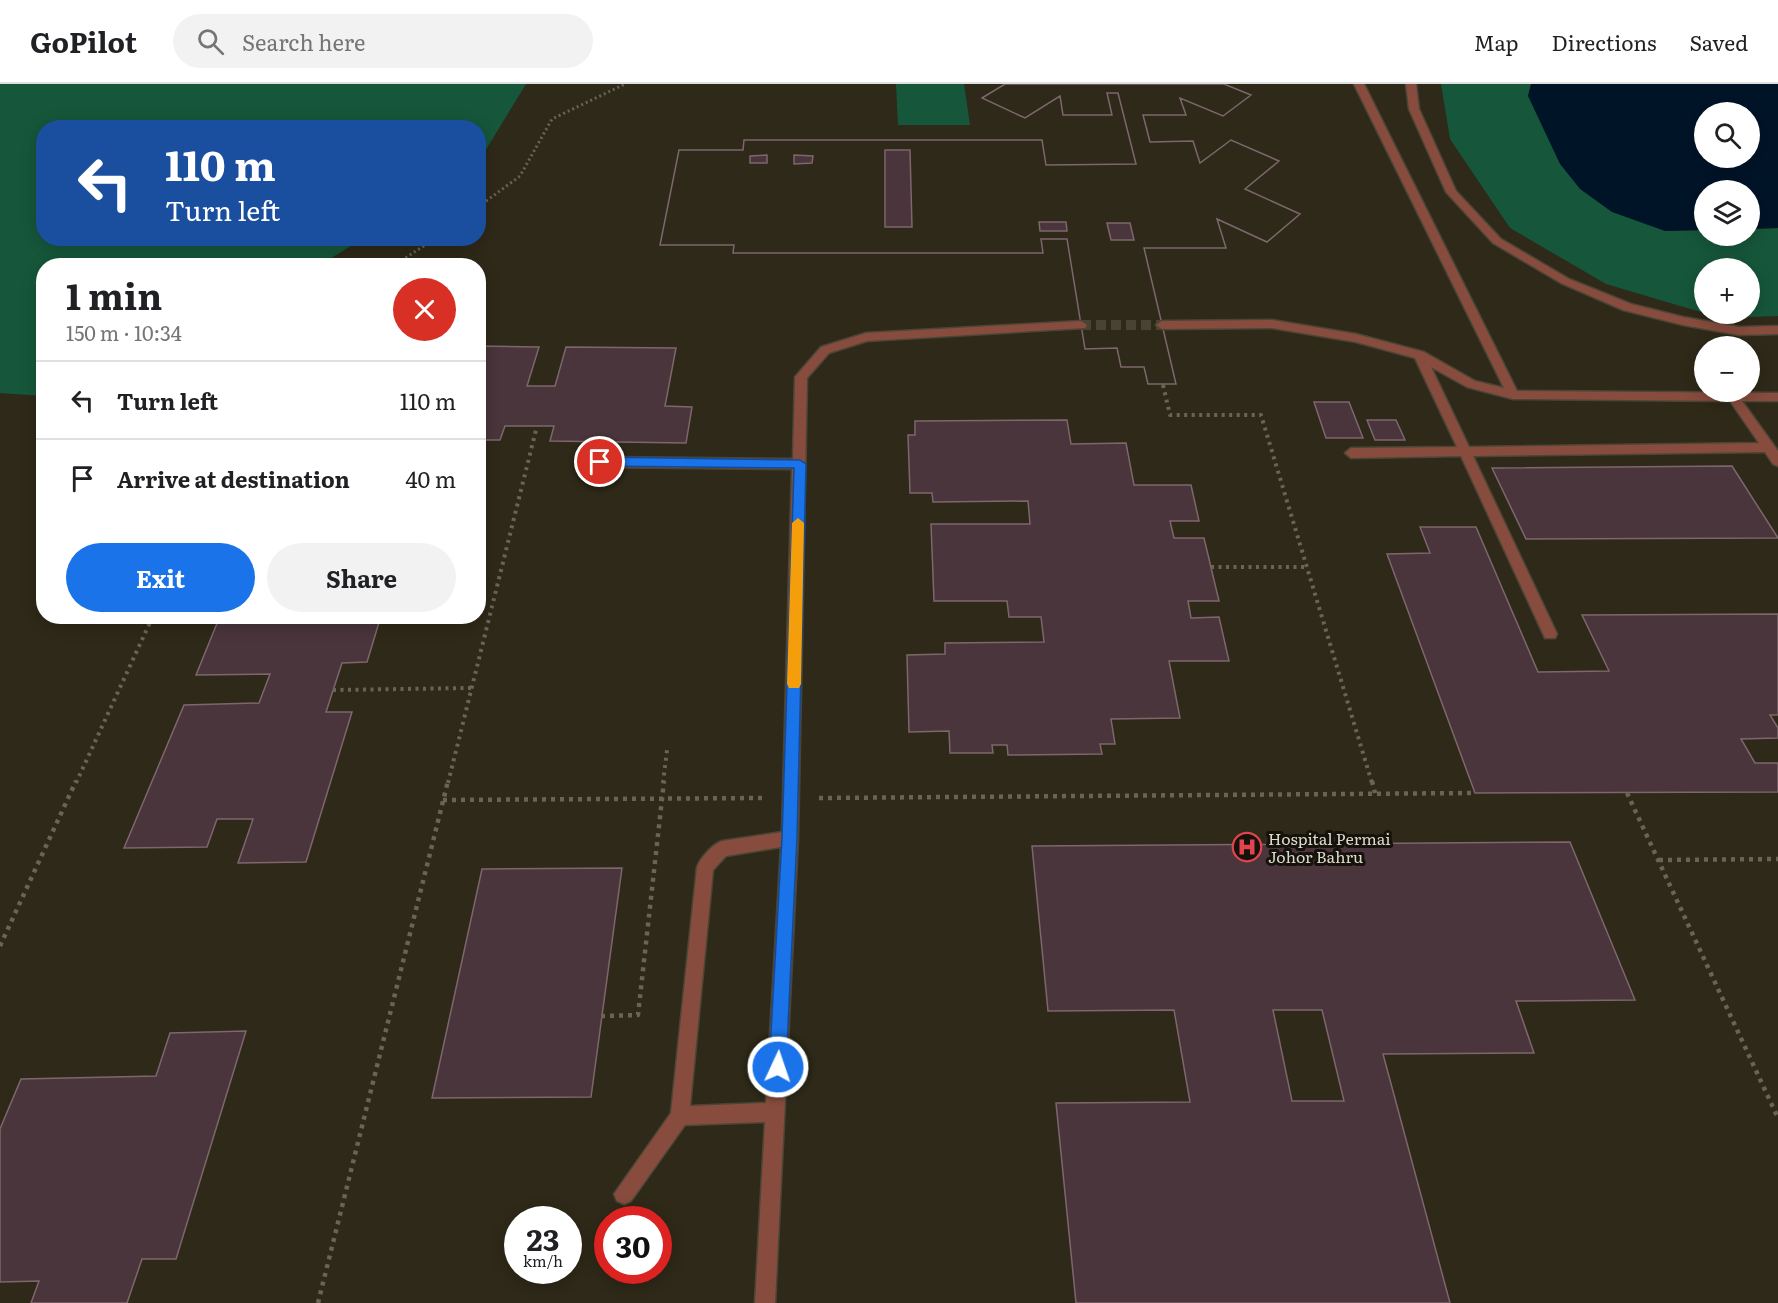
<!DOCTYPE html>
<html lang="en">
<head>
<meta charset="utf-8">
<style>
  body { margin:0; font-family:Literata,serif; background:#f2f2f2; color:#202124; height:100vh; display:flex; flex-direction:column; font-size:22px; white-space:nowrap }
  * { box-sizing:border-box; margin:0 }
  p { font-size:20px; color:#757577 }
  .icon { flex:none; width:33px; height:33px; fill:none; stroke:currentColor; stroke-width:2; stroke-linecap:round; stroke-linejoin:round }
  .map { position:relative; flex:1; overflow:hidden }
  .details { position:absolute; left:36px; top:174px; width:450px; height:366px; display:flex; flex-direction:column; background:#fff; border-radius:24px; box-shadow:0 3px 15px #0003 }
  .details>* { flex:none }
  .hud { position:absolute; left:36px; top:36px; width:450px; height:126px; border-radius:24px; box-shadow:0 3px 15px #0003; background:#1a4fa0; color:#fff; overflow:hidden }
  .fabs { position:absolute; left:1694px; top:18px; display:grid; gap:12px }
  .fabs a { display:grid; place-items:center; width:66px; height:66px; border-radius:50%; background:#fff; box-shadow:0 3px 15px #0003; font-size:30px }
  .speed { position:absolute; left:504px; top:1122px; display:flex; gap:12px; font-size:30px; font-weight:700; text-align:center }
  .speed>* { display:grid; place-content:center; width:78px; height:78px; border-radius:50%; background:#fff; box-shadow:0 3px 15px #0003; line-height:1 }
  .speed small { font-size:15px; font-weight:400 }
  .speed .limit { border:9px solid #d22; background:#fff; color:#111 }
  .pin { position:absolute; display:grid; place-items:center; width:51px; height:51px; color:#fff; margin:-26px; border:3px solid #fff; border-radius:50%; box-shadow:0 2px 6px #0007 }
  .me { position:absolute; width:66px; margin:-33px; rotate:3deg; stroke-linejoin:round; filter:drop-shadow(0 0 4px #0008) }
  .turn { display:flex; align-items:center; gap:21px; height:126px; padding:0 30px; font-size:27px }
  .turn .icon { width:78px; height:78px; stroke-width:2.5 }
  .turn b { display:block; font-size:42px; line-height:51px }
  .round { display:grid; place-items:center; flex:none; width:63px; height:63px; border-radius:32px; background:#f2f2f2 }
  .headline { display:flex; align-items:center; justify-content:space-between; height:102px; padding:0 30px }
  h1 { font-size:36px; font-weight:700; line-height:45px }
  .action { display:flex; gap:12px; margin-top:auto; padding:12px 30px }
  .action a { flex:1; height:69px; border-radius:36px; background:#1a73e8; color:#fff; font-size:24px; font-weight:700; line-height:69px; text-align:center }
  .action a+a { background:#f2f2f2; color:#202124 }
  ul { padding:0; list-style:none }
  li { display:flex; align-items:center; gap:18px; height:78px; padding:0 30px; border-top:2px solid #e0e0e0 }
  li div { flex:1 }
  li b { display:block; font-size:22px }
  li em { font-style:normal }
  header { display:flex; align-items:center; gap:36px; box-sizing:border-box; height:84px; padding:0 30px; background:#fff; border-bottom:2px solid #e0e0e0 }
  header strong { font-size:28px }
  nav { display:flex; gap:33px; margin-inline-start:auto; font-size:21px }
  .search { width:420px; height:54px; background:#f2f2f2; display:flex; align-items:center; gap:15px; box-sizing:border-box; padding:0 21px; border-radius:33px; color:#757577; font-size:22px }
  .map>svg:first-child { display:block }
  .green { fill:#16573b }
  .water { fill:#001428; fill-rule:evenodd }
  .building { fill:#49353b; stroke:#7d676d; stroke-width:1.5; fill-rule:evenodd }
  .lines { fill:none; stroke-linecap:round; stroke-linejoin:round }
  .minor-tunnel { stroke:#484333; stroke-width:10; stroke-dasharray:10 5; stroke-linecap:butt }
  .minor-casing { stroke:#4a4535; stroke-width:3 }
  .path-far2 { stroke:#696455; stroke-width:3; stroke-dasharray:2 3; stroke-linecap:butt }
  .path-far1 { stroke:#696455; stroke-width:4; stroke-dasharray:3 4.5; stroke-linecap:butt }
  .path { stroke:#696455; stroke-width:4.5; stroke-dasharray:4 5; stroke-linecap:butt }
  .minor { fill:#874c3d; fill-rule:evenodd }
  .route { fill:#1a73e8; stroke:#114b97; stroke-width:1.5 }
  .slow { fill:#f59e0b }
  .labels { text-anchor:middle; dominant-baseline:central; stroke-width:6; stroke-linejoin:round; paint-order:stroke }
  .poi-label { font-size:16px; fill:#dbd8cd; stroke:#14120a; text-anchor:start }
</style>
</head>
<body>
<header>
<strong>GoPilot</strong>
<div class="search"><svg class="icon" aria-label="search" viewBox="0 0 24 24"><circle cx="10" cy="10" r="6"/><path d="M15 15l6 6"/></svg>Search here</div>
<nav><a>Map</a><a>Directions</a><a>Saved</a></nav>
</header>
<div class="map">
<svg width="1778" height="1219" viewBox="0 0 1778 1219">
  <rect width="100%" height="100%" fill="#2e2918"/>
  <path class="green" d="M0 0H526L479 77 478 44H44V154L362 155 320 181 44 182 43 312 0 309Z
    M896 0H964L970 41H898Z
    M1441 0H1531L1528 12 1665 147 1704 146V152H1749V145L1778 144V232L1724 234 1707 230H1749V184H1704V229L1606 200 1510 144 1450 55Z"/>
  <path class="water" d="M1531 0H1778V144L1749 145V106H1704V146L1665 147 1612 128 1580 105 1560 80 1528 12ZM1704 28H1749V74H1704Z"/>
  <path class="building" d="M1005 0H1224L1251 11 1223 32 1180 14 1186 31H1143L1150 58 1193 57 1200 79 1231 56 1279 77 1245 105 1300 130 1267 158 1217 135 1226 164H1144L1176 300H1148L1144 283H1121L1117 264 1085 265 1067 155H1041L1043 169H733L734 161H660L679 66H743L744 56H1042L1046 81 1136 80 1118 9H1107L1112 31H1063L1060 12 1025 34 982 14ZM885 66H910L912 143H885ZM767 71V79H750V72ZM794 71 813 72 812 79 794 80ZM1039 138H1066L1067 147H1040ZM1107 139H1130L1134 156H1111Z
    M1005 0H1224L1251 11 1223 32 1180 14 1186 31H1143L1150 58 1193 57 1200 79 1231 56 1279 77 1245 105 1300 130 1267 158 1217 135 1226 164H1144L1176 300H1148L1144 283H1121L1117 264 1085 265 1067 155H1041L1043 169H733L734 161H660L679 66H743L744 56H1042L1046 81 1136 80 1118 9H1107L1112 31H1063L1060 12 1025 34 982 14Z
    M478 262 539 263 527 302H555L566 263 676 264 665 322 692 323 686 359 550 357 554 342H505L500 356H478Z
    M1314 318H1349L1363 354H1326Z
    M1067 336 1071 360 1126 359 1134 401H1191L1199 437H1170L1174 454H1204L1219 517H1188L1191 534 1219 533 1229 577H1169L1180 634 1111 635 1115 660H1100L1102 670 1008 671 1007 661H992L993 669H950L949 647 909 648 907 571 945 570V559L1044 558 1041 533H1009L1007 517H934L931 440H1030L1028 417 933 418 932 409H910L908 351H915V337Z
    M1367 336H1396L1405 356H1375Z
    M1732 382 1778 454 1526 455 1492 384Z
    M1420 443H1476L1538 588 1609 587 1582 531 1778 530V631H1770L1778 644V654L1741 655 1755 679H1778V708L1475 709 1387 470 1430 469Z
    M220 532H381L367 578 342 579 326 628H352L306 778 238 779 253 735H217L207 763 124 764 184 621 259 619 270 590 196 591Z
    M1570 758 1635 916 1516 917 1534 969 1383 970 1450 1219H1076L1056 1019 1190 1018 1174 926 1048 927 1032 762ZM1273 926H1322L1344 1017H1292Z
    M622 784 591 1013 432 1014 482 785Z
    M246 947 176 1175H142L127 1219H31L39 1197 0 1198V1045L21 995 156 992 170 949Z"/>
  <g class="lines">
    <path class="minor-tunnel" d="M1081 241H1162"/>
    <g class="minor-casing">
      <path id="minor" d="M1354 0H1364L1517 307 1778 309V317H1742L1778 367V382L1773 380 1765 368 1473 372 1557 550 1555 554H1545L1461 372 1351 374 1345 369 1351 364 1457 363 1415 274 1356 258 1272 244 1162 245 1156 241 1162 237 1272 236 1356 250 1424 268 1475 297 1504 304ZM1431 283 1467 303 1513 315 1730 317 1759 359 1469 363Z
        M1406 0H1416L1419 25 1456 107 1501 155 1569 195 1631 220 1683 233 1739 243 1778 242V250L1739 251 1683 241 1623 226 1561 199 1493 159 1446 108 1409 25Z
        M1081 237 1087 241 1085 244 867 257 829 269 807 294 798 754 775 1219H755L765 1038 685 1041 631 1117 624 1120 617 1117 614 1110 671 1029 697 783C701 773 712 761 722 757L782 748 792 385 600 383 594 378 600 373 793 375 795 293 821 263 866 249ZM781 763 766 1019 690 1022 713 786 726 772Z"/>
    </g>
    <path class="path-far2" d="M478 123 520 92 552 35 625 0
      M393 182 436 154
      M1163 300 1164 303"/>
    <path class="path-far1" d="M1163 301 1170 331H1261L1372 699
      M1211 483H1306
      M333 606 471 604
      M76 699 153 532
      M448 699 537 342
      M663 699 667 666"/>
    <path class="path" d="M1372 697 1375 709
      M1627 709 1778 1034
      M819 714 1475 709
      M443 716 763 714
      M1659 776 1778 775
      M0 862 76 697
      M601 932 638 931 664 697
      M318 1219 448 697"/>
    <use href="#minor" class="minor"/>
  </g>
  <path class="route" d="M600 373 800 376 806 380 797 754 786 983 784 989 778 991 772 989 769 983 782 754 794 384 600 382 595 378Z"/>
  <path class="slow" d="M798 434 804 439 801 600 799 604H789L787 600 792 439Z"/>
  <defs>
    <g id="hospital-ring" transform="scale(1.5)"><circle r="9.5" fill="#14120a" stroke="#e0444e" stroke-width="1.5"/><path d="M-5-5h3v3.5h4V-5h3V5h-3V1.5h-4V5h-3Z" fill="#e0444e"/></g>
  </defs>
  <g fill-rule="evenodd">
    <use href="#hospital-ring" x="1247" y="763"/>
  </g>
  <g class="labels">
    <g class="poi-label">
      <text x="1268" y="754">Hospital Permai<tspan x="1268" dy="18">Johor Bahru</tspan></text>
    </g>
  </g>
</svg>
<div class="fabs">
<a><svg class="icon" aria-label="search" viewBox="0 0 24 24"><circle cx="10" cy="10" r="6"/><path d="M15 15l6 6"/></svg></a>
<a><svg class="icon" aria-label="layers" viewBox="0 0 24 24"><path d="M12 4l9 5-9 5-9-5zM3 14l9 5 9-5"/></svg></a>
<a>+</a>
<a>−</a>
</div>
<div class="speed"><div>23<small>km/h</small></div><div class="limit">30</div></div>
<div class="pin" style="left:600px;top:378px;background:#d93025"><svg class="icon" aria-label="arrive" viewBox="0 0 24 24"><path d="M6 21V4h12l-3 4 3 4H6"/></svg></div>
<svg class="me" style="left:778px;top:983px" viewBox="-20 -20 40 40"><circle r="17" fill="#1a73e8" stroke="#fff" stroke-width="3"/><path d="M0-11L8 9 0 5-8 9z" fill="#fff"/></svg>
<div class="hud">
<div class="turn"><svg class="icon" aria-label="left" viewBox="0 0 24 24"><path d="M17 20v-9H6M10 6l-5 5 5 5"/></svg><div><b>110 m</b>Turn left</div></div>
</div>
<section class="details">
<div class="headline"><div><h1>1 min</h1><p>150 m · 10:34</p></div><a class="round" style="background:#d93025;color:#fff"><svg class="icon" aria-label="close" viewBox="0 0 24 24"><path d="M6 6l12 12M18 6L6 18"/></svg></a></div>
<ul>
<li><svg class="icon" aria-label="left" viewBox="0 0 24 24"><path d="M17 20v-9H6M10 6l-5 5 5 5"/></svg><div><b>Turn left</b></div><em>110 m</em></li>
<li><svg class="icon" aria-label="arrive" viewBox="0 0 24 24"><path d="M6 21V4h12l-3 4 3 4H6"/></svg><div><b>Arrive at destination</b></div><em>40 m</em></li>
</ul>
<div class="action"><a>Exit</a><a>Share</a></div>
</section>
</div>
</body>
</html>
